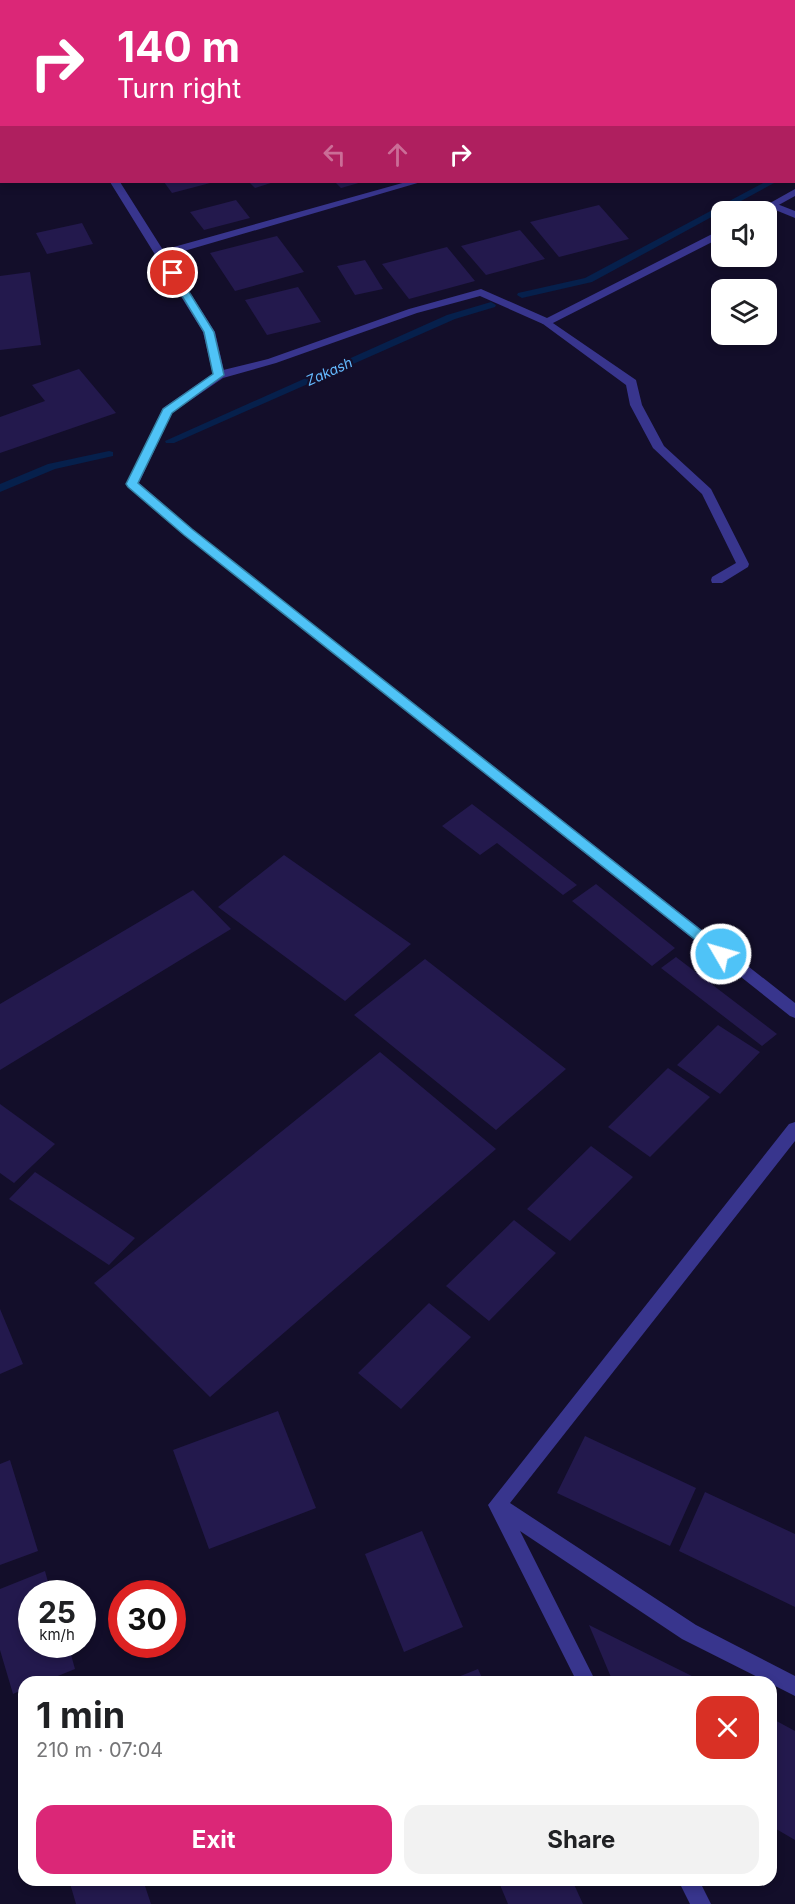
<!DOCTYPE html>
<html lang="en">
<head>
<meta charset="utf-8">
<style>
  body { margin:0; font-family:Inter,sans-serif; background:#f2f2f2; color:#202124; height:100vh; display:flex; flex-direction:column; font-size:22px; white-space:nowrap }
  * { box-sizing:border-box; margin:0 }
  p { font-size:20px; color:#757577 }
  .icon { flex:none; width:33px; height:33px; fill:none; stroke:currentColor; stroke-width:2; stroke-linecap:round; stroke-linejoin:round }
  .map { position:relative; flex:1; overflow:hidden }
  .panel { position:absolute; left:18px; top:1676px; width:759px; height:210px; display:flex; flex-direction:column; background:#fff; border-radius:18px; box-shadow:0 3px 9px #0003 }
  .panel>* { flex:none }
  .guide { position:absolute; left:0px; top:0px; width:795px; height:183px; box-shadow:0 3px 9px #0003; background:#db2777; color:#fff; overflow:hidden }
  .tools { position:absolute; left:711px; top:201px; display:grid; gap:12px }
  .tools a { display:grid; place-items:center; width:66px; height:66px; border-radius:12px; background:#fff; box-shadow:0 3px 9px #0003; font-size:30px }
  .speed { position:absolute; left:18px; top:1580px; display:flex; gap:12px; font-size:30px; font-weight:700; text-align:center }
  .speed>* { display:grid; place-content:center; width:78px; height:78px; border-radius:50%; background:#fff; box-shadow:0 3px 9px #0003; line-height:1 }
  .speed small { font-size:15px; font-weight:400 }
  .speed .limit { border:9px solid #d22; background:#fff; color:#111 }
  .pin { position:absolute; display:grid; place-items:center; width:51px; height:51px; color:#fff; margin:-26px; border:3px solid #fff; border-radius:50%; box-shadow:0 2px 6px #0007 }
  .me { position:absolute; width:66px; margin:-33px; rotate:308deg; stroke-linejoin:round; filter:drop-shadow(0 0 4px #0008) }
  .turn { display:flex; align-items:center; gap:21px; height:126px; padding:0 18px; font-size:27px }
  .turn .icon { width:78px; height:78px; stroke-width:2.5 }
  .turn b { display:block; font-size:42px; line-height:51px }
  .lanes { display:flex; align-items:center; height:57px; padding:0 18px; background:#0003; justify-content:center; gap:30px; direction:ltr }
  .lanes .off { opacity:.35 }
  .round { display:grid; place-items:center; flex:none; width:63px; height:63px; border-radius:18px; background:#f2f2f2 }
  .headline { display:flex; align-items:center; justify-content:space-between; height:102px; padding:0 18px }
  h1 { font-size:36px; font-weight:700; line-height:45px }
  .action { display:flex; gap:12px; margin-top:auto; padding:12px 18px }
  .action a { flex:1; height:69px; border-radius:18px; background:#db2777; color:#fff; font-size:24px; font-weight:700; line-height:69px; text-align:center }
  .action a+a { background:#f2f2f2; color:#202124 }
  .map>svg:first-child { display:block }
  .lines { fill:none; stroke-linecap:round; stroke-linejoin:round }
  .stream { fill:#06204c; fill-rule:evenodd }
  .building { fill:#23194d }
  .lane { fill:#38358d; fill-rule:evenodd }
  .street { fill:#38358d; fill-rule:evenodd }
  .primary { fill:#c15eff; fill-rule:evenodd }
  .route { fill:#4fc3f7; stroke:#337fa1; stroke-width:1.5 }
  .labels { text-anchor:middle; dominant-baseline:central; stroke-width:4.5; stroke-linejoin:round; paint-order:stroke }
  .far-water-label { font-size:14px; font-style:italic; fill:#65baff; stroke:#130e2a }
</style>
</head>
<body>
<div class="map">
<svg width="795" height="1904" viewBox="0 0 795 1904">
  <rect width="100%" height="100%" fill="#130e2a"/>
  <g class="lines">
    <path class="stream" d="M795 166V173H794V167Z
      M765 182H776L592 282 522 298 517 295 518 293 585 278Z
      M491 302 496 305 495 307 455 319 174 443H166L165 441 447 315Z
      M109 451 113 452V456L55 469 0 492V484L48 464Z"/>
  </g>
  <path class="building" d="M164 182H214L172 193Z
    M249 182H274L255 188Z
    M335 182H362L341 188Z
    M236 200 250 218 204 230 190 212Z
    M599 205 629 239 559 257 530 222Z
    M82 223 93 244 47 254 36 233Z
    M520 230 545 259 486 275 461 246Z
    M277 236 304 272 235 291 210 253Z
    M447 247 475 281 409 299 382 264Z
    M365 260 383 289 355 295 337 266Z
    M30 272 41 345 0 350V276Z
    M298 287 321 322 267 335 245 300Z
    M79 369 116 413 0 453V417L45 401 32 385Z
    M472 804 510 833 577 885 563 895 497 843 480 855 442 826Z
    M284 855 411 944 345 1001 218 907Z
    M596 884 675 948 652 966 572 901Z
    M193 890 231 929 0 1070V1004Z
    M676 957 777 1034 762 1046 661 968Z
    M425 959 566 1069 496 1130 354 1015Z
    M718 1025 760 1052 720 1094 677 1065Z
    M380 1052 496 1149 210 1397 94 1283Z
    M668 1068 710 1097 650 1157 608 1127Z
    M0 1104 55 1144 14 1183 0 1173Z
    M591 1146 633 1177 570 1241 527 1209Z
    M35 1172 135 1238 109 1265 9 1199Z
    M514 1220 556 1253 489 1321 446 1286Z
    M429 1303 471 1337 401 1409 358 1373Z
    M0 1309 23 1364 0 1374Z
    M278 1411 316 1508 209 1549 173 1450Z
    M585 1436 696 1488 670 1546 557 1493Z
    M10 1460 38 1551 0 1565V1464Z
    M705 1492 795 1534V1607L679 1551Z
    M422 1531 463 1627 404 1652 365 1554Z
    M45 1571 51 1593H32V1644H68L75 1669 43 1682H24V1689L13 1694 0 1650V1589Z
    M589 1625 704 1682H613Z
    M478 1669 484 1682H448V1681Z
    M771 1718 795 1731V1840L771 1826Z
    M69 1880H143L151 1904H76Z
    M498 1880H572L583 1904H508Z"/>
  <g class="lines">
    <path class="lane" d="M110 182H120L163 250 406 182H421L167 256 215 332 225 375 219 379 213 375 203 332Z
      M772 202 795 211V218L768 207 767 205Z
      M547 319 636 380 642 405 664 446 711 489 749 564 748 567 722 583H712L711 580 712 577 736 563 702 494 653 448 630 405 626 385 543 324 541 322Z"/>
    <path class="street" d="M212 0H222V2H213Z
      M795 189V196L766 212H754Z
      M722 229V237L551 324H543L480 296 417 313 276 363 223 378 172 413 139 483 192 529 795 1003V1018L790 1016 184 535 126 484 163 408 215 372 268 359 409 309 481 289 547 318Z
      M795 1122V1141L510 1503 696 1625 795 1676V1696L682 1639 520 1531 596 1682H577L488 1505 789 1124Z
      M678 1880H699L711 1904H690Z"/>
    <path class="primary" d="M345 0H359L344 2Z
      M461 0H475L460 2Z
      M0 91H2V97H0Z
      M0 123H2V129H0Z"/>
  </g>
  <path class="route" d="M169 271H176L214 332 224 375 172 413 138 483 192 529 726 950 728 954 726 957H717L184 535 128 487 126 484 163 409 213 374 204 332 168 273Z"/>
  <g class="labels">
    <g class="far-water-label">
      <text transform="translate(329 371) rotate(-24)">Zakash</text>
    </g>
  </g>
</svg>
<div class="tools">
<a><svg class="icon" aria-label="sound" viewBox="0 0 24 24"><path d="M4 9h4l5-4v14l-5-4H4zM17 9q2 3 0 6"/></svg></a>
<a><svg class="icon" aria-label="layers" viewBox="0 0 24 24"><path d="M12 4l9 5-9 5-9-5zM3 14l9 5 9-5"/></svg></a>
</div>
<div class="speed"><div>25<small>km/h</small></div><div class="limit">30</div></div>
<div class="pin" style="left:173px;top:273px;background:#d93025"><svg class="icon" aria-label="arrive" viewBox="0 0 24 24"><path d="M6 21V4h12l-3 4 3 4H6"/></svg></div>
<svg class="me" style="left:721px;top:954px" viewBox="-20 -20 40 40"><circle r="17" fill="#4fc3f7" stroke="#fff" stroke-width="3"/><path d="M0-11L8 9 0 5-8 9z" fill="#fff"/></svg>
<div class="guide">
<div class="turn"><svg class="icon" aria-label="right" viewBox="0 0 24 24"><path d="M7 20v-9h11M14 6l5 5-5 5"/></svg><div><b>140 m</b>Turn right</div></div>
<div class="lanes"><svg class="icon off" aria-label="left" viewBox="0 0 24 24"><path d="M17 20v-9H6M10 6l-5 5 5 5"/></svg><svg class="icon off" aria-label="ahead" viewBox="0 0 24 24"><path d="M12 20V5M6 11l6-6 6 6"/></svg><svg class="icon" aria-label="right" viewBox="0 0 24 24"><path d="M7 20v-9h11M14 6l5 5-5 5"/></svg></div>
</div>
<section class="panel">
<div class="headline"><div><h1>1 min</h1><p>210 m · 07:04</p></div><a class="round" style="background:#d93025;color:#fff"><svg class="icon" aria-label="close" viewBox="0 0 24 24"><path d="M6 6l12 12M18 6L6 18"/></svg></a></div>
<div class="action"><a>Exit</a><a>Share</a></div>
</section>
</div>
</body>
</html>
